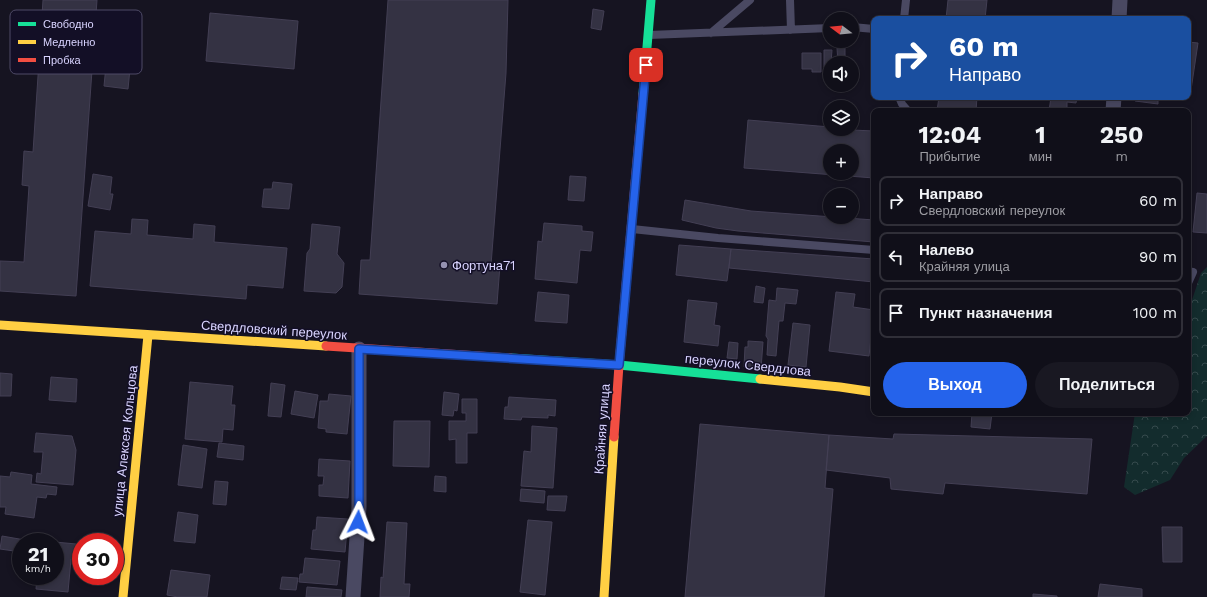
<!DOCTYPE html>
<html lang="ru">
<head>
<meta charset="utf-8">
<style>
  body { margin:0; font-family:"Work Sans",sans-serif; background:#191822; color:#f1f3f6; height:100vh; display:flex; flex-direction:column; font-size:15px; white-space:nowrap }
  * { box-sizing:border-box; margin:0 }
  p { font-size:13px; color:#9c9ca2 }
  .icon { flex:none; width:22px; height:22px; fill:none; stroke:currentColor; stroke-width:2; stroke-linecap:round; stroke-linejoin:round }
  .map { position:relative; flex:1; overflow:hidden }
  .panel { position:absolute; left:871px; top:108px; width:320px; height:308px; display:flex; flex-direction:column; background:#100f19; border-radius:8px; box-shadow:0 2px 6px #0003,0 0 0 1px #302f38 }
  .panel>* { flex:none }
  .hud { position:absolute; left:871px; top:16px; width:320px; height:84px; border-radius:8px; box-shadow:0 2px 6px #0003,0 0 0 1px #302f38; background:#1a4fa0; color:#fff; overflow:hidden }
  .needle { width:26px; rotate:286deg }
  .fabs { position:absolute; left:823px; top:12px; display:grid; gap:8px }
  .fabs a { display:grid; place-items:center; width:36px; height:36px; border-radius:50%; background:#100f19; box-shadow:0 2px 6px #0003,0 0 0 1px #302f38; font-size:20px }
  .speed { position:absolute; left:12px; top:533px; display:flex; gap:8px; font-size:20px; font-weight:700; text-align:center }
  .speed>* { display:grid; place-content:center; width:52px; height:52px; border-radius:50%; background:#100f19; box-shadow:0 2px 6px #0003,0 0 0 1px #302f38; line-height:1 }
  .speed small { font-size:10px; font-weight:400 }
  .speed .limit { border:6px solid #d22; background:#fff; color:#111 }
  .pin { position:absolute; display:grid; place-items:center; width:34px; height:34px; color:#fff; margin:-17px; border-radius:8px; box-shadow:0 2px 6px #0006 }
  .me { position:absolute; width:44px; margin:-22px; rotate:3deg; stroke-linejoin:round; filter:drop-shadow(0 0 3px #0008) }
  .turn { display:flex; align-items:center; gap:14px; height:84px; padding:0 12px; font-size:18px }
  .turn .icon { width:52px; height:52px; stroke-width:2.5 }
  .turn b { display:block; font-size:28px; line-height:34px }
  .eta { display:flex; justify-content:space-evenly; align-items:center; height:68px; text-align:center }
  .eta b { font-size:24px; font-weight:700; line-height:28px }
  .cta { display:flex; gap:8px; margin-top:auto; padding:8px 12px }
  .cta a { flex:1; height:46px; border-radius:24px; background:#2563eb; color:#fff; font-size:16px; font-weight:700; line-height:46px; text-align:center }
  .cta a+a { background:#191822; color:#f1f3f6 }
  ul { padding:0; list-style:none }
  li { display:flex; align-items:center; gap:12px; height:50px; margin:0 8px 6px; padding:0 4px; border:2px solid #302f38; border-radius:8px }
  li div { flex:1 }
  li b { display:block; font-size:15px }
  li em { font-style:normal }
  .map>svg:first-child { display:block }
  .forest { fill:url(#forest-crowns) }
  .building { fill:#343243; stroke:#433f54; fill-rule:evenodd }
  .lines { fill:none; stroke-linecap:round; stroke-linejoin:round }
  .lane { stroke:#4a4962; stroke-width:8 }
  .street { stroke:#4a4962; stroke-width:15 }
  .fast { stroke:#16e098; stroke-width:9 }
  .slow { stroke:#ffcf43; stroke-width:9 }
  .jam { stroke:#f24e42; stroke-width:9 }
  .route-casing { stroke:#184099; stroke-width:10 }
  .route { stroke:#2563eb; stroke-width:7 }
  .poi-dot { fill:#9591b1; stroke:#130f26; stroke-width:1.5 }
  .labels { text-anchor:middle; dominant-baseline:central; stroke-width:3; stroke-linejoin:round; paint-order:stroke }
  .poi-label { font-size:13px; fill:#d9d4ff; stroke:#130f26; text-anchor:start }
  .street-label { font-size:13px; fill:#d9d4ff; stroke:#130f26 }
  .key { fill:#130f26; stroke:#4e4a67; stroke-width:1 }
  .key-label { font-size:11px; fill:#d9d4ff }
</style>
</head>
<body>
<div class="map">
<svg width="1207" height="597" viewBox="0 0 1207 597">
  <defs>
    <pattern id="forest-crowns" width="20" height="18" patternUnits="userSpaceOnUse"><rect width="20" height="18" fill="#132c2d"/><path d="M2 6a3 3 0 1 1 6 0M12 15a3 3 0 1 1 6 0" fill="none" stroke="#354a4c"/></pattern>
  </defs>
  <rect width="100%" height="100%" fill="#161421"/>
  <path class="forest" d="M1207 267V436L1184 458 1170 480 1135 495 1124 487 1135 413H1188V312L1201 273Z"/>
  <path class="building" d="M43 0H97L76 296 0 291V261L24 262 29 186 22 185 24 151 33 152Z
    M388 0H508L506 73 491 265H500L497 304 359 294 361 260H370Z
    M948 0H987L985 19H946Z
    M593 9 604 11 601 30 591 28Z
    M210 13 298 21 294 69 206 61Z
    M110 26 134 28 128 89 104 86Z
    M1188 42 1198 43 1191 90H1188Z
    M837 48H845V63H838Z
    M824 50H832L831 63H830V67H824Z
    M802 53H821V72H812V69H802Z
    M939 97H977L976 111H937Z
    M1051 97H1077L1076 103 1067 102V111H1049Z
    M1136 97H1158V104L1135 101Z
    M748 120 830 127V129L874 131V178L744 168ZM830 151H852V173H830Z
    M93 174 112 177 110 194H113L110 210 88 206Z
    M570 176 586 177 584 201 568 200Z
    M273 182 292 184 289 209 262 207 264 189H272Z
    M1197 193 1207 194V233L1193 232Z
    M685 200 751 211 874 220V242L738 231 716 228 682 220Z
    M132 219 148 220 147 235 193 239 194 224 215 226 214 242 287 248 283 288 247 285 246 299 90 286 95 231 131 234Z
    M544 223 582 226V231L593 232 591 251 580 250 577 283 535 279 538 241 542 242Z
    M312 224 340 227 337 254 344 263 342 287 336 293 304 291 307 253 310 249Z
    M679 245 731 249 727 281 676 275Z
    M731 249 874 259V282L729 268Z
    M756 286 765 288 763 303 754 302Z
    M777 288 798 290 796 304 785 303 783 321H779L776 356 767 355 768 339 766 336 769 300 776 301Z
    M538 292 569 295 567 323 535 321Z
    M836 292 855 294 853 307 874 310 869 356 829 351Z
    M688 300 717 303 714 325 720 326 718 346 684 342Z
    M793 323 810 325 806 367 788 365Z
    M748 341 763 342 761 369 744 367 745 347H748Z
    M729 342 738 343 737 359 727 358Z
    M0 373 12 374 11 396H0Z
    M51 377 77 379 76 402 49 400Z
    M190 382 233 386 231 405H235L233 430 223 429 222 442 185 439Z
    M271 383 285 385 281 417 268 416Z
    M295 391 318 395 314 418 291 414Z
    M444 392 459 394 457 411 454 410 453 416 442 415Z
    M329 394 351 396 347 434 326 432V429L318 428 320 401H328Z
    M509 397 556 400 555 416 548 415V418L522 417 521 420 504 419 505 407H508Z
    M462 399H477V433H467V463H456V439L449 440V421H466V413H462Z
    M972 413H992L990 429 971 427Z
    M394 421H430L429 467 393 466Z
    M700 424 829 435 825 488 833 489 824 597H685Z
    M532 426 557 428 553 488 521 486 524 451 531 452Z
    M36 433 72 436 76 450 73 485 36 482 37 473 41 474 43 452H34Z
    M894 434 1092 439 1087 494 945 483 943 494 891 489 890 478 826 470 829 435 893 439Z
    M219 443 244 446 243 460 217 457Z
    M183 445 207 449 202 488 178 485Z
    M319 459 350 461 348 498 319 496V485H323L324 476H318Z
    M11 472 32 475 31 484 57 487 56 495 47 494 46 498 37 497 34 518 5 514 6 507H0V476L10 477Z
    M435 476 446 477V492L434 491Z
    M215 481 228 482 226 505 213 504Z
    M521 489 545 491 544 503 520 501Z
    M548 496H567L565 511 547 510Z
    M178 512 198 515 195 543 174 541Z
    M317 517 348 519 345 552 311 549 313 530H316Z
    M528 520 552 522 545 595 520 592Z
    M387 522 407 523 404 584H410L409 597H380L381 577 383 578Z
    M1162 527H1182V562H1163Z
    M2 536 25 540V542H21V552L0 549Z
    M55 542 76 544 75 559H71L68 592 36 589 37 576H55Z
    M305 558 340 561 337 585 299 582 300 574H303Z
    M171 570 210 575 207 597H178L167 595Z
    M282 577 298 578 296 590 280 589Z
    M1100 584 1142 589V597H1098Z
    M307 587 342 590 341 597H306Z
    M1033 594 1057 596V597H1033Z"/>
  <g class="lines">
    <path class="lane" d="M790 0 791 30
      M904 19 906 0
      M852 27 874 29
      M711 33 750 0
      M649 35 830 28
      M899 97 902 104 908 111
      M632 229 718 238 874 250
      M1188 283 1193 272"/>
    <path class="street" d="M1119 19 1120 0
      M1113 111 1114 97
      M353 597 359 507V349"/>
    <path class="fast" d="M643 94 651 0
      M511 358 619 365 760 379"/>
    <path class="slow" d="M0 325 326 346
      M760 379 840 387 874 392
      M123 597 148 335
      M604 597 614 437"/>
    <path class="jam" d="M326 346 511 358
      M614 437 619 365 643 94"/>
  </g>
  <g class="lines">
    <g class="route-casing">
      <path id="route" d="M358 522 359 507V349L619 365 646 65"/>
    </g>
    <use href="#route" class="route"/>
  </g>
  <circle class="poi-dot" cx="444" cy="265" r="4"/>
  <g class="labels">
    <g class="poi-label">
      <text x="452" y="265">Фортуна71</text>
    </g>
    <g class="street-label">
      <text transform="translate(274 330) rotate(4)">Свердловский переулок</text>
      <text transform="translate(748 365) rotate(6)">переулок Свердлова</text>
      <text transform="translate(602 429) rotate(-86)">Крайняя улица</text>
      <text transform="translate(125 441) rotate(-84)">улица Алексея Кольцова</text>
    </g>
  </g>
  <rect x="10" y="10" width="132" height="64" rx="6" class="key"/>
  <rect x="18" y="22" width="18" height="4" fill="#16e098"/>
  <rect x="18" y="40" width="18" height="4" fill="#ffcf43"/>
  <rect x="18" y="58" width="18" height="4" fill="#f24e42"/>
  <g class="key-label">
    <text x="43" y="28">Свободно</text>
    <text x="43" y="46">Медленно</text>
    <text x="43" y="64">Пробка</text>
  </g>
</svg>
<div class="fabs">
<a><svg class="needle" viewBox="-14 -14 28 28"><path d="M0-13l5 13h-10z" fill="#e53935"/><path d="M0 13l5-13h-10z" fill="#9c9ca2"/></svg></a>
<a><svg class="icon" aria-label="sound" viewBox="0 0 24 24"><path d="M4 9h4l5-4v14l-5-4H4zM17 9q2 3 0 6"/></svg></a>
<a><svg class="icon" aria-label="layers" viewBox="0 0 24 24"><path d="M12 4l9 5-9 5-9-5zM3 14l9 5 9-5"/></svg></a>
<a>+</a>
<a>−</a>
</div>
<div class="speed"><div>21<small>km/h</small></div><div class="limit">30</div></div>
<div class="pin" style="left:646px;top:65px;background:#d93025"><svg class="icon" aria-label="arrive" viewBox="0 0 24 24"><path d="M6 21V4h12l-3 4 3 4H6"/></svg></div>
<svg class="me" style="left:358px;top:522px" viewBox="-20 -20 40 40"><path d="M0-17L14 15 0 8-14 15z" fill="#2563eb" stroke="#fff" stroke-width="4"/></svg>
<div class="hud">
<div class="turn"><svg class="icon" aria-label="right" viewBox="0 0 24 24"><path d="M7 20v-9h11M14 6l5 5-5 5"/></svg><div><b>60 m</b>Направо</div></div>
</div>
<section class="panel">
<div class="eta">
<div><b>12:04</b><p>Прибытие</p></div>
<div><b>1</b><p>мин</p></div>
<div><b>250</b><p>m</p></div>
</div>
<ul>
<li><svg class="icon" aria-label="right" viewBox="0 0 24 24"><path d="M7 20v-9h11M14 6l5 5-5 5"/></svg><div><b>Направо</b><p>Свердловский переулок</p></div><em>60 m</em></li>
<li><svg class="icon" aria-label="left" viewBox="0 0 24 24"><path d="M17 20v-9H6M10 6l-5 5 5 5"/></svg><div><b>Налево</b><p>Крайняя улица</p></div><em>90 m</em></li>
<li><svg class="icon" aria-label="arrive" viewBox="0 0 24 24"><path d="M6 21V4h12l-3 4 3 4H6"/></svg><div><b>Пункт назначения</b></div><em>100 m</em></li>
</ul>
<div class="cta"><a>Выход</a><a>Поделиться</a></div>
</section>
</div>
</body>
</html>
